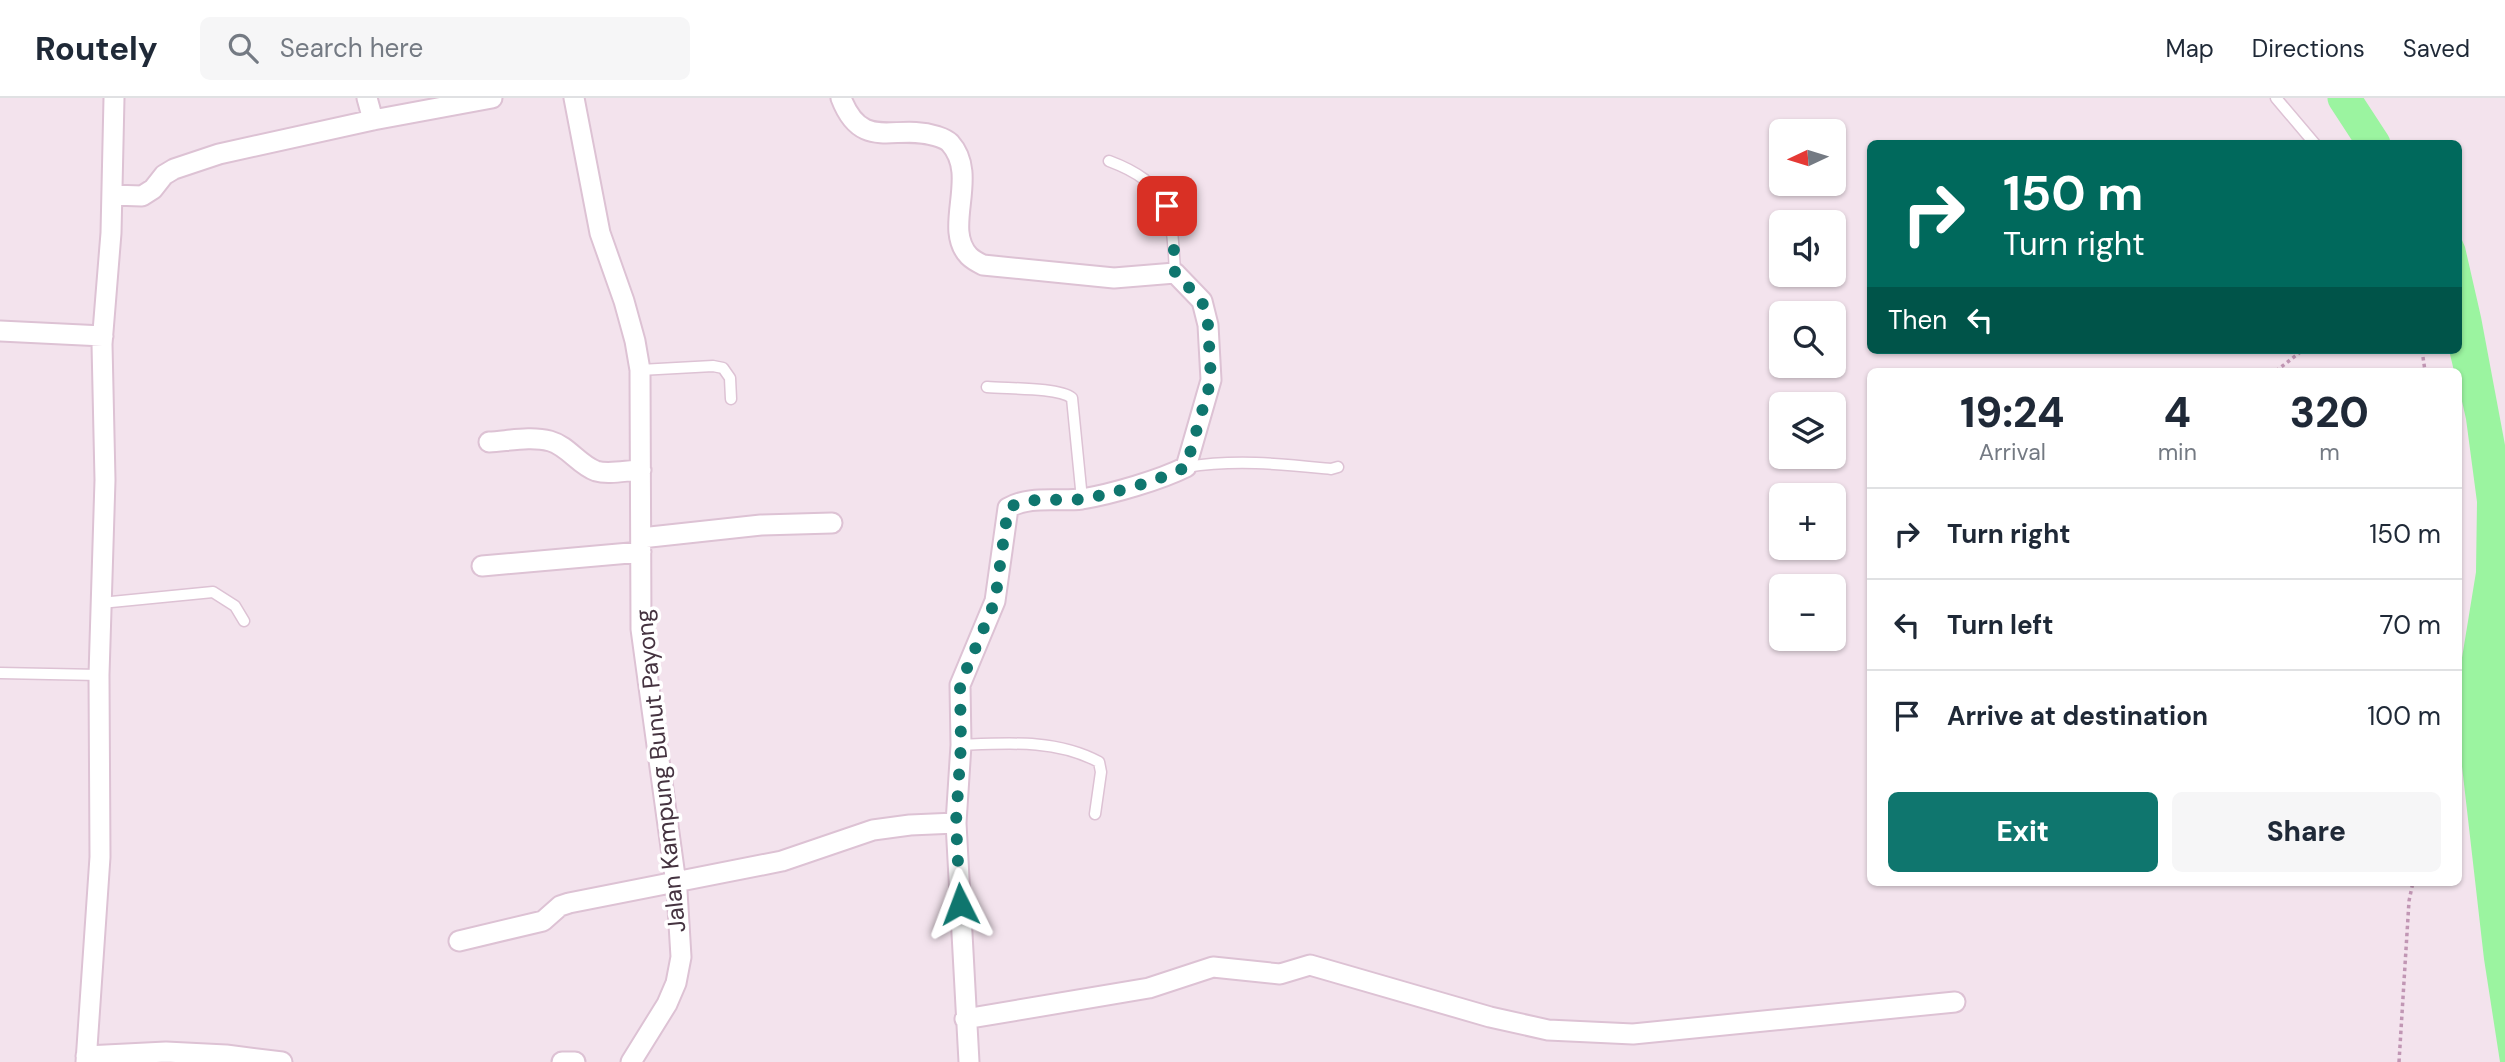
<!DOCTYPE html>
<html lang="en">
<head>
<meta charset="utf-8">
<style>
  body { margin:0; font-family:"DM Sans",sans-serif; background:#f6f6f7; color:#1f2937; height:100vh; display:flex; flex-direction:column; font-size:26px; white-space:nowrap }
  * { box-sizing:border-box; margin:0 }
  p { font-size:23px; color:#747a83 }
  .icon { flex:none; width:38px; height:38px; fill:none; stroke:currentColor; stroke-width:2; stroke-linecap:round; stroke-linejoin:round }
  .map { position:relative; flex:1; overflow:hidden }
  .panel { position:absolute; left:1867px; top:270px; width:595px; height:518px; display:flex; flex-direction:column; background:#fff; border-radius:10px; box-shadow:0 2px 5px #0004 }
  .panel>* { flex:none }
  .guide { position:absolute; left:1867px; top:42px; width:595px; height:214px; border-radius:10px; box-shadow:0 2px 5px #0004; background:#00695c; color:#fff; overflow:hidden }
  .needle { width:46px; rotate:266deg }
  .tools { position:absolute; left:1769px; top:21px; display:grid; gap:14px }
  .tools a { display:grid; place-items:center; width:77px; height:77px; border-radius:10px; background:#fff; box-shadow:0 2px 5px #0004; font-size:35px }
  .pin { position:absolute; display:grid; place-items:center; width:60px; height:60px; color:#fff; margin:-30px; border-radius:14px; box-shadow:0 4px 10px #0006 }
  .me { position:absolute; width:77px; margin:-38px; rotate:357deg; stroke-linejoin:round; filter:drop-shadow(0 0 5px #0008) }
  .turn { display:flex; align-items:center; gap:24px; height:147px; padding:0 21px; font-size:32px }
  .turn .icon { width:91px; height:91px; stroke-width:2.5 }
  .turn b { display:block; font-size:49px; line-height:60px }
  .then { display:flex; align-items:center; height:66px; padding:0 21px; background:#0003; gap:14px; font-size:26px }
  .eta { display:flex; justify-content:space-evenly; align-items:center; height:119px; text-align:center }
  .eta b { font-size:42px; font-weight:800; line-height:49px }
  .action { display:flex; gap:14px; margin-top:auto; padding:14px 21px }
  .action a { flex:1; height:80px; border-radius:10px; background:#0f766e; color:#fff; font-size:28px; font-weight:800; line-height:80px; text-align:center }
  .action a+a { background:#f6f6f7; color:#1f2937 }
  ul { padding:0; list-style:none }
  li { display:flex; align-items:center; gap:21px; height:91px; padding:0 21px; border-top:2px solid #e0e1e3 }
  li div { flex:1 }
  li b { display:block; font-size:26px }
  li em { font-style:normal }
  header { display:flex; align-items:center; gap:42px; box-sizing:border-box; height:98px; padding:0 35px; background:#fff; border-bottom:2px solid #e0e1e3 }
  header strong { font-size:33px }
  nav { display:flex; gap:38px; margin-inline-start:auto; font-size:24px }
  .search { width:490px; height:63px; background:#f6f6f7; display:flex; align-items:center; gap:18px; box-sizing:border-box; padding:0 24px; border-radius:10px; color:#747a83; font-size:26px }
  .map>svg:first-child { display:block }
  .water { fill:#9bf4a0 }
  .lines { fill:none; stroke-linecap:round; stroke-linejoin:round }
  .river { stroke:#9bf4a0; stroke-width:33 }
  .service-casing { stroke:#ddc2d4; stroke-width:13 }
  .minor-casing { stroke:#ddc2d4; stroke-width:23 }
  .path { stroke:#c196b4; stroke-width:3.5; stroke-dasharray:3.5 3.5; stroke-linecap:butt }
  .service { stroke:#fff; stroke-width:10 }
  .minor { stroke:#fff; stroke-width:19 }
  .route { stroke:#0f766e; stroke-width:12; stroke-dasharray:0 21.6 }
  .labels { text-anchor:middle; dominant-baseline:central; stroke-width:7; stroke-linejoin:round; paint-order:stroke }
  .street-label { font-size:24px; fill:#453340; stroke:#fff }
</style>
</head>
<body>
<header>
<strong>Routely</strong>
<div class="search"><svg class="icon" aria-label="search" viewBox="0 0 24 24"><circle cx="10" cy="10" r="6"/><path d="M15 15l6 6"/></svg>Search here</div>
<nav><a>Map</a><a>Directions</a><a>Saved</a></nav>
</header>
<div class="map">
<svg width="2505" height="964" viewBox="0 0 2505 964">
  <rect width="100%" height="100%" fill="#f3e3ed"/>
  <path class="water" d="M2459 135 2465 149 2481 219 2505 347V964H2500L2484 861 2460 651V572L2476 474 2477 404 2466 321 2459 290V273H2454L2449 252H2459Z"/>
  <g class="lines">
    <path class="river" d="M2344 0 2374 46"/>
    <g class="service-casing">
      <path id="service" d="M2276 0 2315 46
        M1109 63C1171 86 1172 116 1175 175
        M640 272 713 268 723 270 730 280 731 301
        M987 289C1006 291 1058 289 1072 300L1082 401
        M1186 369C1237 361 1281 366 1331 371L1338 369
        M101 505 213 494 235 508 244 523
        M0 575 99 577
        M961 647C1008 645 1056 641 1099 664L1101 674 1095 716"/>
    </g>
    <g class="minor-casing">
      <path id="minor" d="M367 0 373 22
        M574 0 600 135 624 203 635 243 640 272 641 531 677 793 681 859 676 885 667 906 631 964
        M841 0C862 55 895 25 936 38 942 40 946 41 950 45 980 78 942 130 969 158 973 162 979 165 983 167L1114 180 1175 175 1202 203 1208 227 1211 282 1186 369C1160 382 1112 396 1082 401 1057 404 1030 397 1008 410L995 503 960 587 961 647 956 725 969 964
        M112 97 142 98 153 91 164 77 174 71 219 56 373 22 492 0
        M0 233 103 238
        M489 344C508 343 531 338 550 343 568 348 579 367 596 373 609 377 628 372 641 372
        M641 440 761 427 832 425
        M482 468 641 454
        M459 843 543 823 560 808 569 805 782 763 873 732 910 727 956 725
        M965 921 1149 890 1213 869 1280 876 1310 867 1490 919 1548 932 1633 936 1955 904
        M86 958 166 954 226 957 282 964
        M86 964 100 759 99 577 105 382 102 246 111 135 114 0
        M562 964H575"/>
    </g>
    <path class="path" d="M2422 252 2425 273
      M2276 273 2303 252
      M2399 964 2409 803 2413 784"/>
    <use href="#service" class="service"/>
    <use href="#minor" class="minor"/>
  </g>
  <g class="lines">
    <path class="route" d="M960 806 956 724 961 647 960 587 995 503 1008 410C1030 397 1057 404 1082 401 1112 396 1160 382 1186 369L1211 282 1208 227 1202 203 1175 175 1173 133 1167 108"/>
  </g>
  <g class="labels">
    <g class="street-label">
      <text transform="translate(660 673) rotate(-96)">Jalan Kampung Bunut Payong</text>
    </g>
  </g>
</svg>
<div class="tools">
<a><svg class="needle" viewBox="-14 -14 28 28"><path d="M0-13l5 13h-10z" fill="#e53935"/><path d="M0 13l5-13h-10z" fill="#747a83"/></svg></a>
<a><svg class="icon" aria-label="sound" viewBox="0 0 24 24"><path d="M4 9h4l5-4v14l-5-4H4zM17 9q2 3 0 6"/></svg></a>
<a><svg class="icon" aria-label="search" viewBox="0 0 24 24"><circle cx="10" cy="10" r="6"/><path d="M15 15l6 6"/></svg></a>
<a><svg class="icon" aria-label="layers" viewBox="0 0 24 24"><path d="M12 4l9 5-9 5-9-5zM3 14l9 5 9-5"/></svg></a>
<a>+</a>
<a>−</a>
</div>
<div class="pin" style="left:1167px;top:108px;background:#d93025"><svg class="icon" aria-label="arrive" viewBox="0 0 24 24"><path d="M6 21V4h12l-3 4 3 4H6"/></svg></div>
<svg class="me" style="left:960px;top:806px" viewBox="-20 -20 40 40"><path d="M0-17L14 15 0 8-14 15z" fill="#0f766e" stroke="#fff" stroke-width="4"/></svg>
<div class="guide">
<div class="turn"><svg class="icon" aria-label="right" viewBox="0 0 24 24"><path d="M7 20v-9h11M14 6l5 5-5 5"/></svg><div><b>150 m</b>Turn right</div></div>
<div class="then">Then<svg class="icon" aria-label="left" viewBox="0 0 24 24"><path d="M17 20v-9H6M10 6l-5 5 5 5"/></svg></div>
</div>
<section class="panel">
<div class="eta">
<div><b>19:24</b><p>Arrival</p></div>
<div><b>4</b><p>min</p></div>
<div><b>320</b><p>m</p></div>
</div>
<ul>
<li><svg class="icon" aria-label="right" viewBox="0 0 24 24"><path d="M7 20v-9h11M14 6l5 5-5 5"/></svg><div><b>Turn right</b></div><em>150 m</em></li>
<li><svg class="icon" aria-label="left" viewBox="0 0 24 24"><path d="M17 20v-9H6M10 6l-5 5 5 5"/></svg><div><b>Turn left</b></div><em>70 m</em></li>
<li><svg class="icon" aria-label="arrive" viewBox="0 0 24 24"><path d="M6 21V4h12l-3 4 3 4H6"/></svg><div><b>Arrive at destination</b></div><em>100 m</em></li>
</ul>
<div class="action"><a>Exit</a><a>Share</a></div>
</section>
</div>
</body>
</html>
